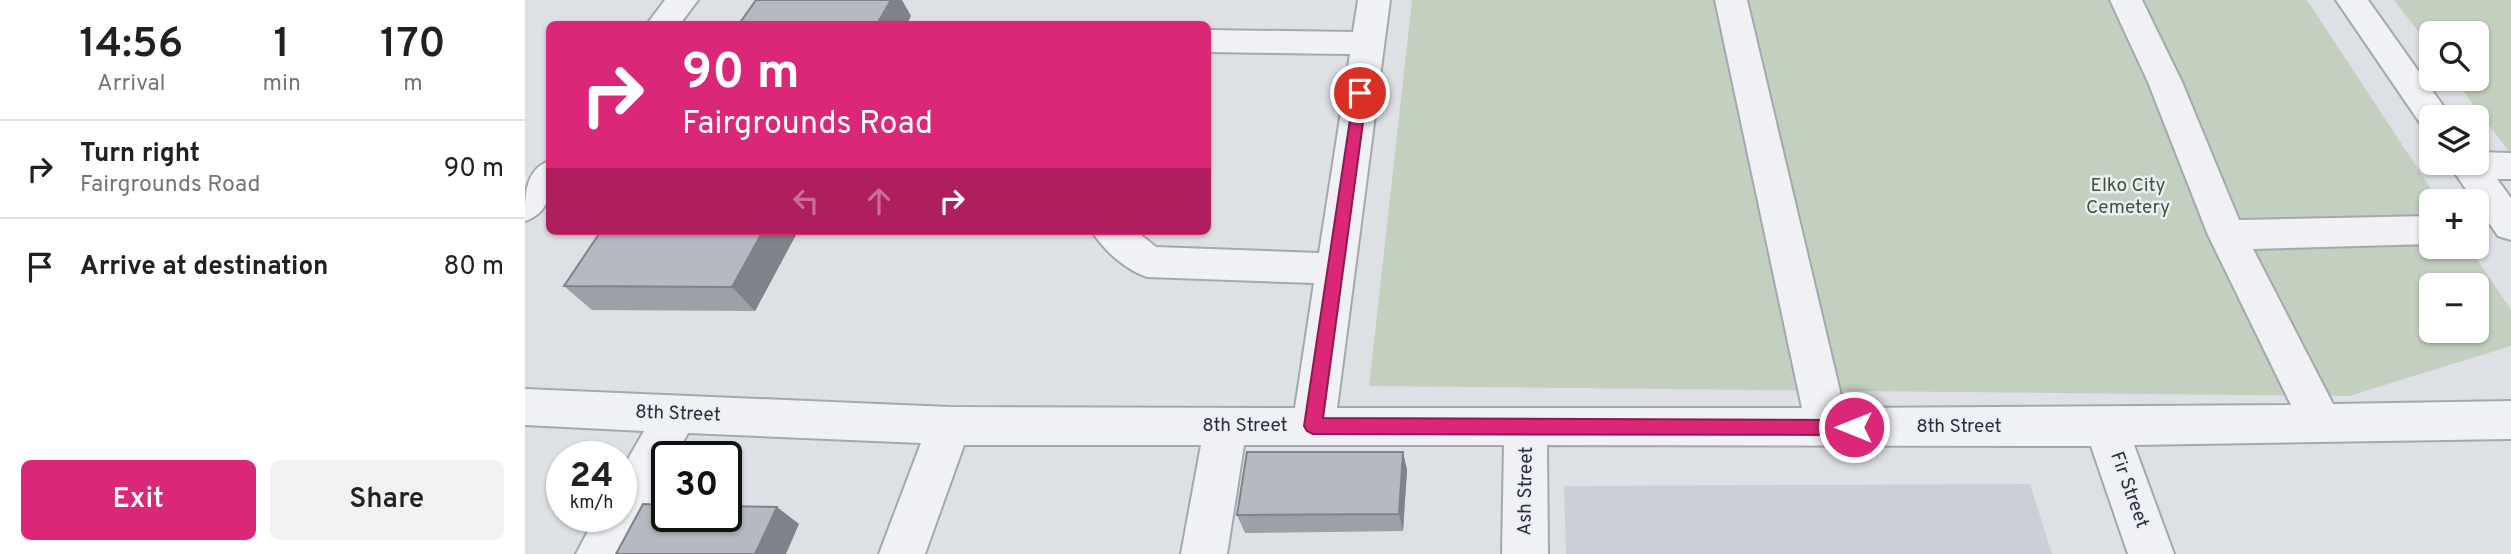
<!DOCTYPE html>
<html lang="en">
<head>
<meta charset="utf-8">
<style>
  body { margin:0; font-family:Overpass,sans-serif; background:#f2f2f2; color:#202124; height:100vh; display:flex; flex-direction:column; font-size:26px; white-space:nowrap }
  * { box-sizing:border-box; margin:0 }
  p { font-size:23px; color:#757577 }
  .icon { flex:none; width:38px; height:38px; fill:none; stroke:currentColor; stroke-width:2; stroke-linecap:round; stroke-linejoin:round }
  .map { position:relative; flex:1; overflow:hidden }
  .panel { display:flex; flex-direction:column; background:#fff; width:525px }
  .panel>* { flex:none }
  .banner { position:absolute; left:21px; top:21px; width:665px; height:214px; border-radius:10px; box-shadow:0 2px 5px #0004; background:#db2777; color:#fff; overflow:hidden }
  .fabs { position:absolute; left:1894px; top:21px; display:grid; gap:14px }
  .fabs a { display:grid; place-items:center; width:70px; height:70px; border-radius:10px; background:#fff; box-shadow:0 2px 5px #0004; font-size:35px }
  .speed { position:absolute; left:21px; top:441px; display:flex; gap:14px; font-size:35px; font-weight:700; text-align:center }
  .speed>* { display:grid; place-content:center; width:91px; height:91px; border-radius:50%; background:#fff; box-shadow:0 2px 5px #0004; line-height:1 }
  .speed small { font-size:18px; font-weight:400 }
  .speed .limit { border:4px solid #111; border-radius:10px; background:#fff; color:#111 }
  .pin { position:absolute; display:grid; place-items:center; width:60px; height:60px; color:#fff; margin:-30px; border:4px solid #fff; border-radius:50%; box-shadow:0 2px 7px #0007 }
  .me { position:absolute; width:77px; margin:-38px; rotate:270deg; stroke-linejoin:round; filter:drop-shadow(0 0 5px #0008) }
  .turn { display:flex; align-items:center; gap:24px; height:147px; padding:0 21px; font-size:32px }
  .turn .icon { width:91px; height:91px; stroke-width:2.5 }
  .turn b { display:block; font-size:49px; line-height:60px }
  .lanes { display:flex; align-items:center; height:66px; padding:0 21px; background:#0003; justify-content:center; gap:35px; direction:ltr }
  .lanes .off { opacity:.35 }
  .eta { display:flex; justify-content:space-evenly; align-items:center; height:119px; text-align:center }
  .eta b { font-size:42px; font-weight:600; line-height:49px }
  .cta { display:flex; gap:14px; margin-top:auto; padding:14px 21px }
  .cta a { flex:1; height:80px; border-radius:10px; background:#db2777; color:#fff; font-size:28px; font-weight:600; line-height:80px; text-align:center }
  .cta a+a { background:#f2f2f2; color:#202124 }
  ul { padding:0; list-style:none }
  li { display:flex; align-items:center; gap:21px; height:98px; padding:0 21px; border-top:2px solid #e0e0e0 }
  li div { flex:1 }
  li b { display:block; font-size:26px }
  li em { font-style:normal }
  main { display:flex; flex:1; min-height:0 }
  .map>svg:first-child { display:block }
  .built { fill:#cbd0d7 }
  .green { fill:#c3cfbf; fill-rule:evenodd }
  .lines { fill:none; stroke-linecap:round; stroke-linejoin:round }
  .minor-casing { stroke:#a3a8af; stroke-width:4 }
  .minor { fill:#eff1f4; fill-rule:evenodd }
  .wall { fill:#9ca0a7 }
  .shaded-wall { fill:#7f8288 }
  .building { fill:#b5bac2; stroke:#7f8288; stroke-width:2 }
  .route { fill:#db2777; stroke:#8e194d; stroke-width:2 }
  .labels { text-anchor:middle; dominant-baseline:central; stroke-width:5; stroke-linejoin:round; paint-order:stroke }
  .park-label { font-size:19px; fill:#3d5537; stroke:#eceff4 }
  .street-label { font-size:19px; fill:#282f3b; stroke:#eceff4 }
</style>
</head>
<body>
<main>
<section class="panel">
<div class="eta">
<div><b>14:56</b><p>Arrival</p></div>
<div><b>1</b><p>min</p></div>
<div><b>170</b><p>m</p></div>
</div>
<ul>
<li><svg class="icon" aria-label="right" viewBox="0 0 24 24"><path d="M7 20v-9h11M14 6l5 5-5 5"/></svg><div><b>Turn right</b><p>Fairgrounds Road</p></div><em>90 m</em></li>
<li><svg class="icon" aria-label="arrive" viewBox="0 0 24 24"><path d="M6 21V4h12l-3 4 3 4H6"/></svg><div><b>Arrive at destination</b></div><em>80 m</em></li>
</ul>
<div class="cta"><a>Exit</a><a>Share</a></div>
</section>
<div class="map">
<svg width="1986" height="554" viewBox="0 0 1986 554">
  <rect width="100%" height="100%" fill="#dde1e6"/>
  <path class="built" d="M1505 484 1527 554H1041L1039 486Z"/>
  <path class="green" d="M887 0H1782L1914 201H1906V247H1944L1986 310V346L1824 396 844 386ZM1906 285H1951V331H1906Z
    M1869 0H1986V154L1929 79H1951V33H1906V48Z"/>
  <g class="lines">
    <g class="minor-casing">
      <path id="minor" d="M140 0H173L155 24H122Z
        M833 0H865L812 408H1277L1190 0H1222L1319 408 1766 405 1683 235 1623 82 1585 0H1617L1657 82 1714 220 1906 216V244L1728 249 1808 404 1986 401V439L1609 445 1649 554H1603L1566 446 1022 445 1023 554H977L979 445H719L702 554H656L676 445H439L400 554H354L396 443 163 433 150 457H142V473L99 554H51L71 516H96V471L119 431 0 425V389L424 407 770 408 789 283 622 277C601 270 578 250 567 231H611L631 247 794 253 825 54 682 52V30L828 32Z
        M1811 0H1843L1926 117H1906V128L1897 126Z
        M1951 152 1986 153V179H1972L1986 198V240L1973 236 1923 163H1951Z
        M24 161C26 186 28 212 0 221 0 194 0 170 24 161Z"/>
    </g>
    <use href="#minor" class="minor"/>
  </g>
  <path class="wall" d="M76 231H273L230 311 67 310 39 286Z
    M878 452 882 470 878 531 720 533 712 515Z"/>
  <path class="shaded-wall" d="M366 0H377L386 16 382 24H352Z
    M238 231H273L230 311 207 287Z
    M878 452 882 470 878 531 874 514Z
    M252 507 274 524 261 554H230Z"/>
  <path class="building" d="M231 0H366L352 24H214Z
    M76 231H238L207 287 39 286Z
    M722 452H878L874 514 712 515Z
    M118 504 142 505V516H201V506L252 507 230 554H91Z"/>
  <path class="route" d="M835 88 842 93 798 418 1329 420 1336 422 1338 427 1336 433 1329 435 788 434 782 431 779 426 829 93Z"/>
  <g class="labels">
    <g class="park-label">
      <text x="1603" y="186">Elko City<tspan x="1603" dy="22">Cemetery</tspan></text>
    </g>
    <g class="street-label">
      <text transform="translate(153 414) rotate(2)">8th Street</text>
      <text x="720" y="426">8th Street</text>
      <text x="1434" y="427">8th Street</text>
      <text transform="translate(1604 490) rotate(70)">Fir Street</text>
      <text transform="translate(1001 491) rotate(-89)">Ash Street</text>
    </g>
  </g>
</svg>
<div class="fabs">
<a><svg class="icon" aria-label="search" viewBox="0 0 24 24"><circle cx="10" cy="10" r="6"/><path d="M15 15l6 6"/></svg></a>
<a><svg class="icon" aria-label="layers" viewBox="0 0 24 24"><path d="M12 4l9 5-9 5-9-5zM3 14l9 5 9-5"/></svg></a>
<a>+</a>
<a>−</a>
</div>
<div class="speed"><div>24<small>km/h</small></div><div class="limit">30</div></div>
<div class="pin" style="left:835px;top:93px;background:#d93025"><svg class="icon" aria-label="arrive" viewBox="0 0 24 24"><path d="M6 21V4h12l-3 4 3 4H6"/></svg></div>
<svg class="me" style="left:1329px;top:427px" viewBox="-20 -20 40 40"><circle r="17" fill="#db2777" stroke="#fff" stroke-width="3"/><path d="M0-11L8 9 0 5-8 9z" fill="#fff"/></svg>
<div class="banner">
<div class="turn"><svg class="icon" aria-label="right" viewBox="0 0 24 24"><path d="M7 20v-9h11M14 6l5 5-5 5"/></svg><div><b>90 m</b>Fairgrounds Road</div></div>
<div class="lanes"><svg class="icon off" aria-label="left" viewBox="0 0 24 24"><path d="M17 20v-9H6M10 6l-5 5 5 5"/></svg><svg class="icon off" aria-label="ahead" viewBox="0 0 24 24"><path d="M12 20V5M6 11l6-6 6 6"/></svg><svg class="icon" aria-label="right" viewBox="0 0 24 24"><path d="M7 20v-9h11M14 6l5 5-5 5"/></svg></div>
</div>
</div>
</main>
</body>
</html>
